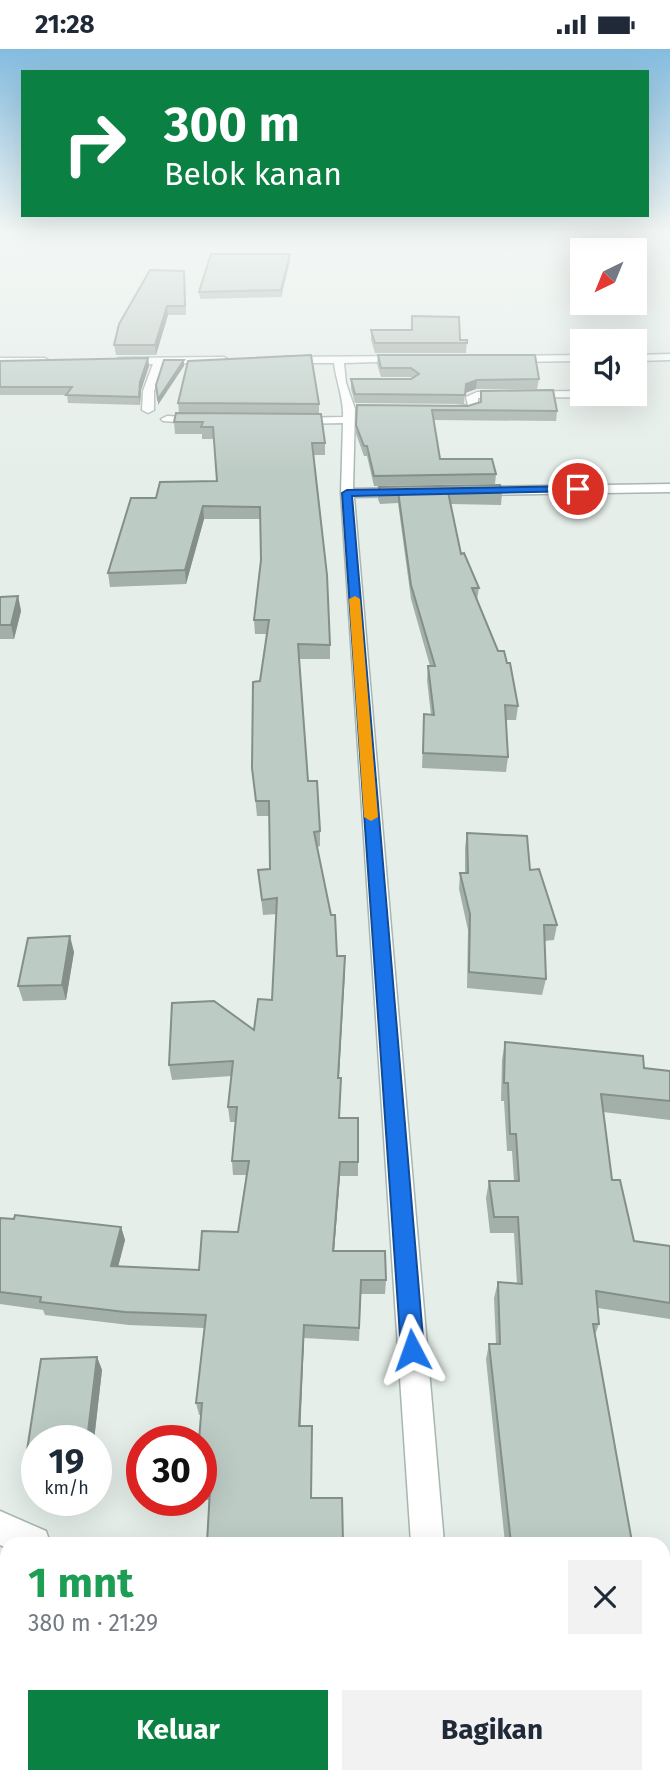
<!DOCTYPE html>
<html lang="id">
<head>
<meta charset="utf-8">
<style>
  body { margin:0; font-family:"Fira Sans",sans-serif; background:#f2f2f3; color:#1f2937; height:100vh; display:flex; flex-direction:column; font-size:26px; white-space:nowrap }
  * { box-sizing:border-box; margin:0 }
  p { font-size:23px; color:#747a83 }
  .icon { flex:none; width:38px; height:38px; fill:none; stroke:currentColor; stroke-width:2; stroke-linecap:round; stroke-linejoin:round }
  .map { position:relative; flex:1; overflow:hidden }
  .sheet { position:absolute; left:0px; top:1488px; width:670px; height:247px; display:flex; flex-direction:column; background:#fff; border-radius:21px 21px 0 0; box-shadow:0 7px 28px #0002 }
  .sheet>* { flex:none }
  .top-card { position:absolute; left:21px; top:21px; width:628px; height:147px; border-radius:0px; box-shadow:0 7px 28px #0002; background:#0b8043; color:#fff; overflow:hidden }
  .needle { width:46px; rotate:223deg }
  .buttons { position:absolute; left:570px; top:189px; display:grid; gap:14px }
  .buttons a { display:grid; place-items:center; width:77px; height:77px; border-radius:0px; background:#fff; box-shadow:0 7px 28px #0002; font-size:35px }
  .speed { position:absolute; left:21px; top:1376px; display:flex; gap:14px; font-size:35px; font-weight:700; text-align:center }
  .speed>* { display:grid; place-content:center; width:91px; height:91px; border-radius:50%; background:#fff; box-shadow:0 7px 28px #0002; line-height:1 }
  .speed small { font-size:18px; font-weight:400 }
  .speed .limit { border:10px solid #d22; background:#fff; color:#111 }
  .pin { position:absolute; display:grid; place-items:center; width:60px; height:60px; color:#fff; margin:-30px; border:4px solid #fff; border-radius:50%; box-shadow:0 2px 7px #0007 }
  .me { position:absolute; width:77px; margin:-38px; rotate:356deg; stroke-linejoin:round; filter:drop-shadow(0 0 5px #0008) }
  .turn { display:flex; align-items:center; gap:24px; height:147px; padding:0 28px; font-size:32px }
  .turn .icon { width:91px; height:91px; stroke-width:2.5 }
  .turn b { display:block; font-size:49px; line-height:60px }
  .round { display:grid; place-items:center; flex:none; width:74px; height:74px; border-radius:0px; background:#f2f2f3 }
  .headline { display:flex; align-items:center; justify-content:space-between; height:119px; padding:0 28px }
  h1 { font-size:42px; font-weight:700; line-height:52px; color:#1e9e55 }
  .primary-button { display:flex; gap:14px; margin-top:auto; padding:14px 28px }
  .primary-button a { flex:1; height:80px; border-radius:0px; background:#0b8043; color:#fff; font-size:28px; font-weight:700; line-height:80px; text-align:center }
  .primary-button a+a { background:#f2f2f3; color:#1f2937 }
  .status { display:flex; justify-content:space-between; align-items:center; height:49px; padding:0 35px; background:#fff; direction:ltr }
  .status svg { height:19px; fill:currentColor }
  .map>svg:first-child { display:block }
  .lines { fill:none; stroke-linecap:round; stroke-linejoin:round }
  .street-casing { stroke:#a7b6b0; stroke-width:3 }
  .street { fill:#fff; fill-rule:evenodd }
  .wall { fill:#a3afa9 }
  .shaded-wall { fill:#848e8a }
  .building { fill:#bdcbc5; stroke:#848e8a; stroke-width:2 }
  .route { fill:#1a73e8; stroke:#114b97; stroke-width:2 }
  .slow { fill:#f59e0b }
</style>
</head>
<body>
<div class="status"><b>21:28</b><svg viewBox="0 0 49 12"><path d="M0 12V9h3v3zM5 12V6h3v6zM10 12V3h3v9zM15 12V0h3v12zM26 1h20v11H26zM47 4h2v5h-2z"/></svg></div>
<div class="map">
<svg width="670" height="1733" viewBox="0 0 670 1733">
  <rect width="100%" height="100%" fill="#e5eee9"/>
  <g class="lines">
    <g class="street-casing">
      <path id="street" d="M670 305V311L635 312V306Z
        M583 306V312L508 313 503 310 508 307Z
        M406 307 410 308V312L344 314 346 334 355 360 353 440 408 439 414 443 408 447 354 448 444 1494H411L341 444 343 374 295 375 289 372 295 369 343 368C344 350 336 332 334 314H284L279 311 284 308Z
        M224 308 229 311 228 313 163 315 154 342V361L148 364 142 361 143 342 153 315H119L114 312 119 309Z
        M0 309H45L50 312 45 315H0Z
        M583 342V345H605L600 348 478 349V361L450 364 444 361 450 358 468 356 466 348 477 343Z
        M167 367 203 369 209 372 203 375 163 372 161 370Z
        M670 435V443L475 446 469 442 475 438Z
        M0 1462 46 1482 50 1494H7V1499L0 1496Z
        M663 1552 670 1553V1587L663 1586Z
        M422 1727H460L461 1733H423Z"/>
    </g>
    <use href="#street" class="street"/>
  </g>
  <path class="wall" d="M290 211 281 248 200 250 199 243Z
    M185 230 186 266H168L156 306H116L114 296Z
    M412 267 460 291H467L466 304H375L371 291V281H412Z
    M378 306 539 330 537 340H476L465 344 464 355 355 354 351 340V330L412 329 411 328H381L377 315Z
    M148 309 149 317 141 341 140 356 68 354 67 346H0V312Z
    M178 354 319 355V365L325 394V406H314L330 596V610H299L308 732 320 782V797L317 798 337 907H345L339 1029 340 1069 358 1113V1127H340L334 1202 386 1231 385 1245H361L359 1292 304 1289 300 1377 312 1389 209 1451H198H201V1366H199L196 1354 204 1279 129 1276 45 1266 43 1261 0 1255V1169L121 1178 125 1191 118 1217 199 1221 238 1183 246 1126H233L232 1112 235 1073H230L228 1058 232 1027 172 1031 169 1016 254 981 272 951 277 865 263 866 258 821 270 820 269 767H257L252 719 260 632 267 585H255L254 571 261 511 260 470H204L186 535 110 538 108 524 156 449 217 432 214 390H202V385H175L174 373 179 364Z
    M357 356 557 362 556 372 433 371 440 410 496 425 495 435 374 437 367 407H364L356 385Z
    M379 438 502 443 501 456 451 455 461 505 479 539 477 551 518 657 516 671H506L508 708 506 723 422 719 424 665 431 666 427 631 428 617H430L411 550 398 454 380 455 378 450Z
    M18 547 21 562 14 590H0V548Z
    M467 784 530 821 557 876 554 891 544 892 546 930 542 946 467 939 468 881 459 840 460 824H465V799Z
    M74 903 66 951 23 952 18 937Z
    M505 993 644 1019 670 1022V1071L603 1063 612 1131 634 1192 670 1197V1270L598 1259 599 1275 595 1286 632 1493V1494H505L486 1310 489 1295H496L494 1249 498 1233 517 1235 514 1184H490L486 1149 489 1132H514L512 1102H507L504 1052H501L502 1011Z
    M97 1308 102 1321 94 1391H37V1419H33L26 1408 41 1310Z
    M555 1727H663L670 1733H556Z"/>
  <path class="shaded-wall" d="M290 205V211L281 248V241Z
    M167 257 168 266 156 306 155 296Z
    M148 309 149 317 141 341 140 356 139 348 140 333Z
    M184 311V317L158 356V350Z
    M477 331 476 340 465 344 466 335Z
    M203 457 204 470 186 535 185 521Z
    M18 547 21 562 14 590 11 576Z
    M70 887 74 903 66 951 62 936Z
    M345 907V923L338 1043V1029Z
    M340 1113V1127L333 1215V1202Z
    M121 1178 125 1191 115 1230 111 1217Z
    M304 1276V1289L300 1389 299 1377Z
    M97 1308 102 1321 94 1391H87Z
    M0 1517 7 1526V1547L0 1606Z"/>
  <path class="building" d="M211 205H290L281 241 199 243Z
    M150 221 184 222 185 257H167L155 296H114L119 275Z
    M412 267 459 268 460 291H467V294H375L371 281H412Z
    M311 306 319 355 178 354 188 312Z
    M378 306H535L539 330 477 331 466 335 465 346 355 345 351 330H411L419 325 411 319H381Z
    M148 309 140 333 139 348 66 346 72 338H0V312Z
    M164 311H184L158 350 156 336Z
    M553 341 557 362 432 361 440 410H492L496 425 374 427 367 397H364L356 376 357 356 468 357 481 353V342Z
    M176 364 321 365 325 394H312L327 526 330 596 298 595 308 732H317L320 782 314 783 331 866H335L337 907H345L338 1029H341L339 1069H358V1113H340L333 1202H385L386 1231H361L359 1279 304 1276 299 1377H312L311 1449H342L343 1494H207L210 1440H201V1391H199L202 1354H196L206 1266 125 1263 40 1253 41 1248 0 1243V1169L14 1170 15 1166 121 1178 111 1217 199 1221 202 1182 238 1183 249 1112H232L237 1058H228L233 1012 169 1016 172 954 214 952 254 981 258 950 272 951 277 849 262 851 258 821 270 820 269 752H256L252 719 253 633 260 632 269 571H254L261 511 260 458 203 457 185 521 108 524 131 449H156L160 433 217 432 213 378H201L203 373H174Z
    M500 436 502 443H448L461 505 464 504 479 539H472L498 602H504L507 614H510L518 657 505 656 508 708 423 704 424 665 434 666 428 617H435L411 536 398 442 381 443 379 438Z
    M18 547 11 576H0V548Z
    M467 784 527 787 530 821 539 820 557 876H544L546 930 469 923 470 865 460 824H468Z
    M70 887 62 936 18 937 28 889Z
    M505 993 643 1007 644 1019 670 1022V1052L601 1045 612 1131H620L634 1192 670 1197V1254L596 1242 599 1275H593L632 1493 511 1494 489 1295H500L498 1233 522 1235 518 1168H494L489 1132H519L516 1085H510L508 1034H504Z
    M97 1308 87 1391H37V1407L26 1408 41 1310Z
    M663 1609 670 1643V1733H565L564 1727H663Z
    M124 1727H409L410 1733H123Z"/>
  <linearGradient id="sky" x2="0" y2="1"><stop stop-color="#84bcdf"/><stop offset="0.43" stop-color="#f3f7f5"/><stop offset="1" stop-color="#f3f7f5" stop-opacity="0"/></linearGradient>
  <rect width="670" height="425" fill="url(#sky)"/>
  <path class="route" d="M578 437 583 440 581 442 352 447 424 1301 420 1308 412 1312 405 1308 401 1301 342 444 347 441Z"/>
  <path class="slow" d="M355 547 360 550 378 768 371 772 364 768 349 550Z"/>
</svg>
<div class="buttons">
<a><svg class="needle" viewBox="-14 -14 28 28"><path d="M0-13l5 13h-10z" fill="#e53935"/><path d="M0 13l5-13h-10z" fill="#747a83"/></svg></a>
<a><svg class="icon" aria-label="sound" viewBox="0 0 24 24"><path d="M4 9h4l5-4v14l-5-4H4zM17 9q2 3 0 6"/></svg></a>
</div>
<div class="speed"><div>19<small>km/h</small></div><div class="limit">30</div></div>
<div class="pin" style="left:578px;top:440px;background:#d93025"><svg class="icon" aria-label="arrive" viewBox="0 0 24 24"><path d="M6 21V4h12l-3 4 3 4H6"/></svg></div>
<svg class="me" style="left:412px;top:1301px" viewBox="-20 -20 40 40"><path d="M0-17L14 15 0 8-14 15z" fill="#1a73e8" stroke="#fff" stroke-width="4"/></svg>
<div class="top-card">
<div class="turn"><svg class="icon" aria-label="right" viewBox="0 0 24 24"><path d="M7 20v-9h11M14 6l5 5-5 5"/></svg><div><b>300 m</b>Belok kanan</div></div>
</div>
<section class="sheet">
<div class="headline"><div><h1>1 mnt</h1><p>380 m · 21:29</p></div><a class="round"><svg class="icon" aria-label="close" viewBox="0 0 24 24"><path d="M6 6l12 12M18 6L6 18"/></svg></a></div>
<div class="primary-button"><a>Keluar</a><a>Bagikan</a></div>
</section>
</div>
</body>
</html>
